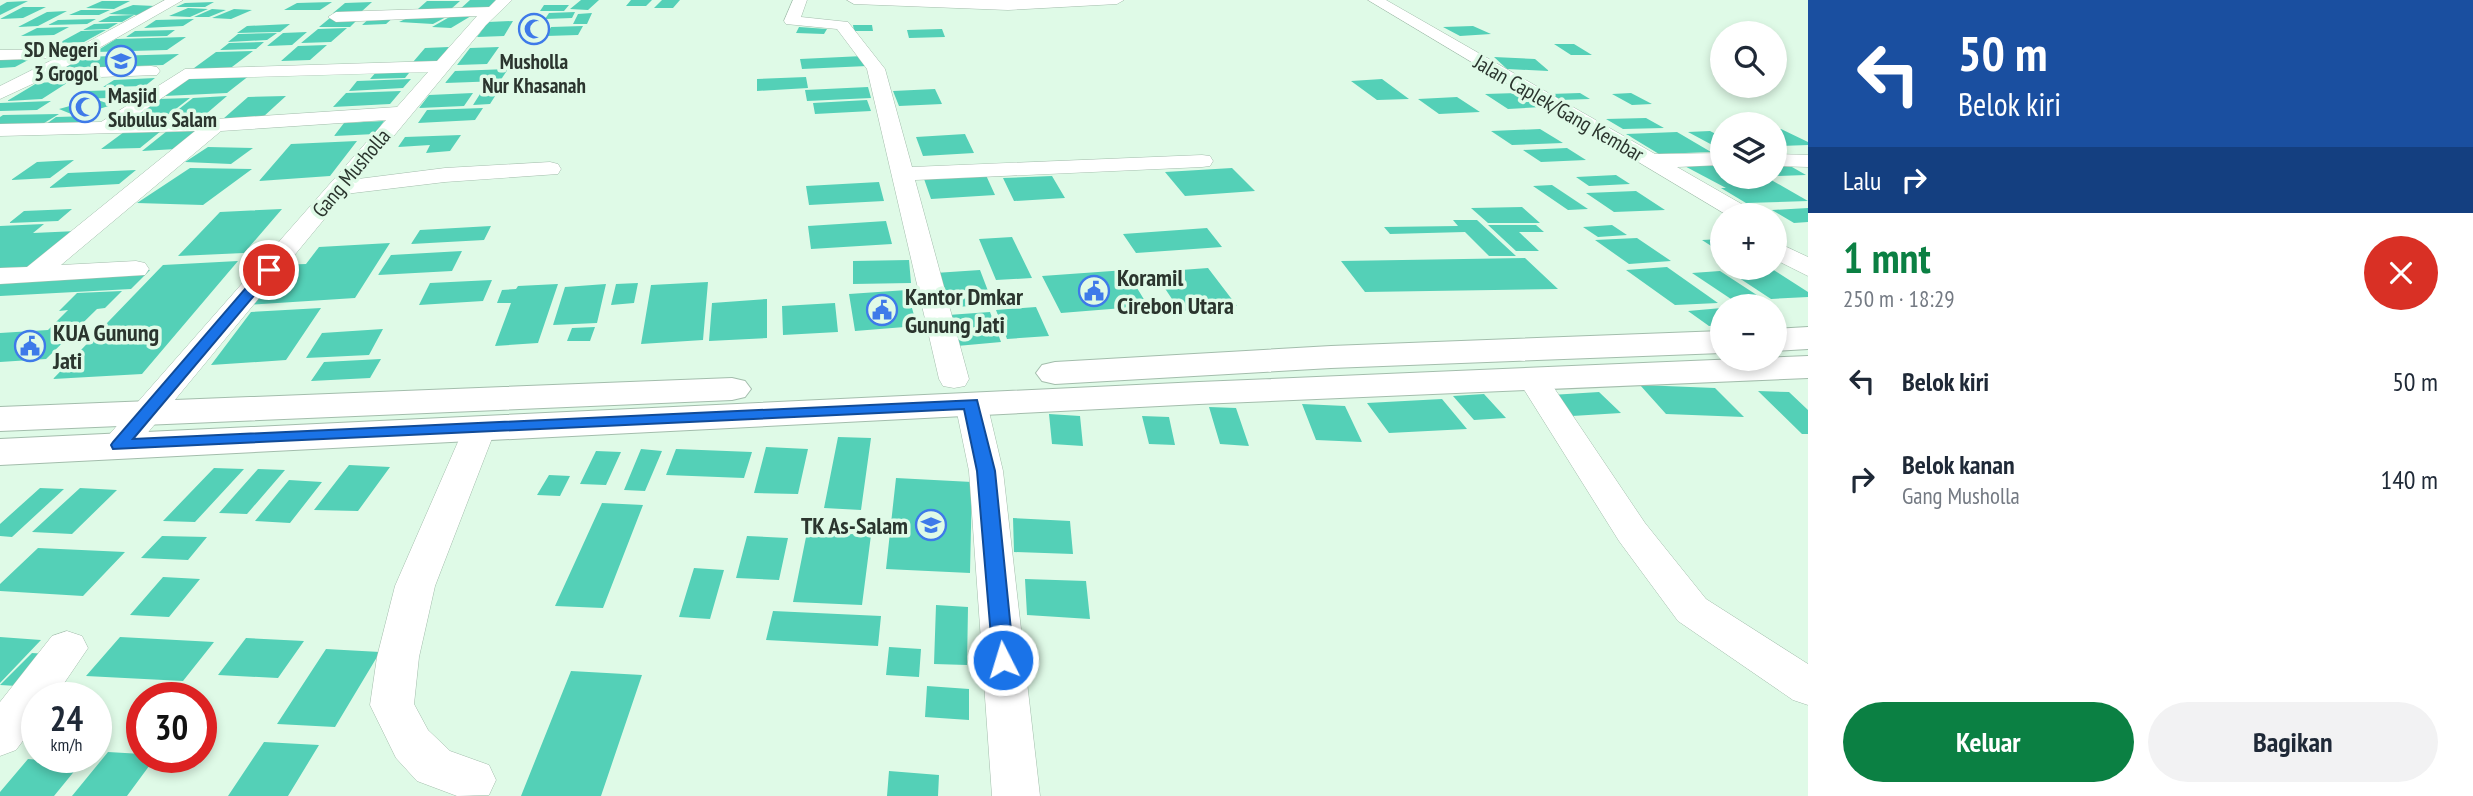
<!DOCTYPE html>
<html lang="id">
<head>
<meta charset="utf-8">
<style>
  body { margin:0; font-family:"PT Sans Narrow",sans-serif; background:#f2f2f3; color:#1f2937; height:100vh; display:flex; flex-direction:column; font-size:26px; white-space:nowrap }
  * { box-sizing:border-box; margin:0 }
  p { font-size:23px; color:#747a83 }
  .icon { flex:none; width:38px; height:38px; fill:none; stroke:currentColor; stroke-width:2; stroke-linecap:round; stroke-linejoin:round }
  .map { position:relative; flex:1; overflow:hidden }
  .sheet { display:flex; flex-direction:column; background:#fff; width:665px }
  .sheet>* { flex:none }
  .banner { background:#1a4fa0; color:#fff; overflow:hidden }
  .buttons { position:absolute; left:1710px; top:21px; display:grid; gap:14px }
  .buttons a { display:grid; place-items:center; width:77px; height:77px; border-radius:50%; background:#fff; box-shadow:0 4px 10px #0003; font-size:35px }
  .speed { position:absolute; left:21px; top:682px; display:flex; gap:14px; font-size:35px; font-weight:700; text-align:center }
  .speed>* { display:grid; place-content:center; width:91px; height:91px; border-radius:50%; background:#fff; box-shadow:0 4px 10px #0003; line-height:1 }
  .speed small { font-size:18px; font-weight:400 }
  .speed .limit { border:10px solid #d22; background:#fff; color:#111 }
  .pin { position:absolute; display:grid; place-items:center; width:60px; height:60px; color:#fff; margin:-30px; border:4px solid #fff; border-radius:50%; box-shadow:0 2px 7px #0007 }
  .me { position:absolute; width:77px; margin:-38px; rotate:355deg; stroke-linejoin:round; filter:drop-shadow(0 0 5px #0008) }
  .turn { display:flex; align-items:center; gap:24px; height:147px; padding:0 35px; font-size:32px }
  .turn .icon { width:91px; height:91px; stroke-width:2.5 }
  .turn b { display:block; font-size:49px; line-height:60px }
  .then { display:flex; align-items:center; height:66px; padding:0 35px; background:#0003; gap:14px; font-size:26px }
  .round { display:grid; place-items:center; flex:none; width:74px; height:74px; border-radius:37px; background:#f2f2f3 }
  .head { display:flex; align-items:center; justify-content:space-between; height:119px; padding:0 35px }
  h1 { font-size:42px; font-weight:700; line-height:52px; color:#0b8043 }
  .primary-button { display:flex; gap:14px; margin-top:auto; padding:14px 35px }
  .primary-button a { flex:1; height:80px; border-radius:42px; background:#0b8043; color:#fff; font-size:28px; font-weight:700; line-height:80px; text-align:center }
  .primary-button a+a { background:#f2f2f3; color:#1f2937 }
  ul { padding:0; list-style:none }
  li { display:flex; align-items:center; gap:21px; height:98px; padding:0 35px }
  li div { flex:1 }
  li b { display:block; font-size:26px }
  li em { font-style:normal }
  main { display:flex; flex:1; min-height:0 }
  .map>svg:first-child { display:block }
  .building { fill:#54d0b7 }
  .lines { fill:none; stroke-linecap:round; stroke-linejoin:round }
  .street-casing { stroke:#a3bdac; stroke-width:1 }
  .highway-casing { stroke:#a3bdac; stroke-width:2 }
  .street { fill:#fff; fill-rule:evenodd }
  .highway { fill:#fff; fill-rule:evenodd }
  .route { fill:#1a73e8; stroke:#114b97; stroke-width:2 }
  .labels { text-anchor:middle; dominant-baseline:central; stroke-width:7; stroke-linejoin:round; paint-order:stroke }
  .far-poi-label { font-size:21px; font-weight:bold; fill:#2b352e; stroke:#dffae7; text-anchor:end }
  .far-street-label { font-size:21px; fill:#2b352e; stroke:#dffae7 }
  .poi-label { font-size:24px; font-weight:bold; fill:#2b352e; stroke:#dffae7; text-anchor:start }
</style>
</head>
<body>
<main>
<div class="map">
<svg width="1808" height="796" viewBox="0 0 1808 796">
  <rect width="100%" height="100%" fill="#dffae7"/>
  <path class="building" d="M470 0H498L488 10H459Z
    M581 0H599L588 10 570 9Z
    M631 0H652L646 6H626Z
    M662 0H680L673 8H654Z
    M28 1 0 15V6L7 2Z
    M102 1H130L114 9 86 8Z
    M427 1H460L451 9H418Z
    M214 2 205 7H176L185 3Z
    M332 2 320 10H284L297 3Z
    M372 2 361 12 333 13 345 3Z
    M133 5 155 6 138 15 109 14Z
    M544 5H569L564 11H540Z
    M23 7H46L23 18 0 19Z
    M188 8 208 9 190 17 169 16Z
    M212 9 226 10 209 17H194Z
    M234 9 252 10 231 19 212 18Z
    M81 10H110L99 15H69Z
    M67 11 38 26 18 27 47 12Z
    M575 12 572 18 545 19 549 13Z
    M592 13 587 24H573L578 14Z
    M134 15 122 22H98L110 16Z
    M396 15 386 24 362 25 372 16Z
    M414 15 448 16 433 24 399 22Z
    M453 15 471 16 451 28 432 27Z
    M360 17 350 27H319L330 18Z
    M96 19 87 24 48 25 58 20Z
    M194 19 183 26 144 28 156 20Z
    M513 21 504 36 477 37 488 22Z
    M118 23 108 29 83 30 94 24Z
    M290 24 280 32 237 33 247 26Z
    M533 24 548 26 535 33 520 31Z
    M853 25H872L873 31H854Z
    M583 26 578 35 546 36 551 27Z
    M1473 26 1491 34 1460 36 1443 27Z
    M69 27 54 35 21 36 37 28Z
    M799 27 827 29 824 34 796 33Z
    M347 28 331 42 301 43 318 29Z
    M942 29 945 37 909 38 907 30Z
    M106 30 84 42 59 43 81 31Z
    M175 30 167 36 126 37 135 31Z
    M307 32 292 45 267 46 283 33Z
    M277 33 267 40 228 42 238 34Z
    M186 37 167 50 95 52 116 39Z
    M264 42 256 49 220 50 229 43Z
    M1554 44H1574L1592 55H1571Z
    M327 45 310 60 281 61 298 46Z
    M449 47 438 61 413 62 425 48Z
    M499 47 487 64 457 65 470 48Z
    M253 51 228 70 190 71 216 52Z
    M179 54 163 65 61 69 80 57Z
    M863 56 867 66 802 69 800 59Z
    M1494 57 1535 59 1549 71 1507 69Z
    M30 59 15 67 0 68V60Z
    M413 68 405 78 370 79 378 70Z
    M508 69 500 81 445 83 455 71Z
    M250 75 227 93 164 96 189 77Z
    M806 77 808 88 757 91V79Z
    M155 78 145 86 103 87 114 80Z
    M411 79 403 88 349 91 357 81Z
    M1382 79 1409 99 1377 100 1351 81Z
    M70 81 42 99 7 101 37 83Z
    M868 87 871 98 807 101 805 90Z
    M154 89 143 97 75 99 87 91Z
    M935 89 942 104 899 106 893 91Z
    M401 91 390 104 333 107 346 93Z
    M473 93 464 106 419 108 429 95Z
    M497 93 490 104 473 105 480 94Z
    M1517 93 1542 107 1508 109 1485 94Z
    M1580 93 1590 99 1559 100 1550 94Z
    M1631 93 1652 104 1632 105 1612 94Z
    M227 96 206 114 170 116 193 98Z
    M286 96 263 117 223 119 248 97Z
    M1457 97 1480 112 1439 114 1418 99Z
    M190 98 164 118 130 119 157 99Z
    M95 99 112 105 76 116 59 109Z
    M867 100 871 111 815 114 813 103Z
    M51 101 37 110 0 111V103Z
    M483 108 475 120 418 123 427 110Z
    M59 114 36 128 0 129V117L3 115Z
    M90 116 76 126 42 127 56 117Z
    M1646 118 1664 128 1623 129 1606 119Z
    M384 121 375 134 334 136 344 123Z
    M199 129 176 149 142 151 167 131Z
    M1540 129 1563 143 1512 145 1491 131Z
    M1774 129H1781L1808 142V145L1780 146 1774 144Z
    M161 131 140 148 101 149 124 132Z
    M1710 131 1722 137V147H1716L1688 132Z
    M1677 132 1711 152 1659 154 1626 134Z
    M965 134 974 153 923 156 916 137Z
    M461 135 450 151 426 153 430 145 398 147 405 137Z
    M357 141 330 176 259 181 291 144Z
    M208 147 253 148 231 164 185 162Z
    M1567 148 1586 160 1541 162 1523 150Z
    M74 160 50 178 11 180 37 162Z
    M1722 160V177H1766L1808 201 1746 203 1721 188H1726L1677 162Z
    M1785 163 1806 175 1774 176V164Z
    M190 168 252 169 203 205 137 203Z
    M1232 168 1255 191 1185 196 1165 172Z
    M136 170 119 184 49 188 68 173Z
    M985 173 995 195 931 199 923 176Z
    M1616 175 1630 184 1589 186 1576 177Z
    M1052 176 1065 198 1014 201 1003 178Z
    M879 182 884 201 809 205 806 186Z
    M1552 185 1588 209 1568 210 1533 186Z
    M1636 191 1665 210 1614 212 1586 193Z
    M1522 207 1540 223H1488L1471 208Z
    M1808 208V222L1794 223 1772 210Z
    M72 209 58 221 9 223 24 211Z
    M282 209 244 253 178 256 220 212Z
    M1453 220H1477L1516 256H1489L1465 232 1390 234 1384 227 1458 226Z
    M886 221 892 244 811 249 808 226Z
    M44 224 33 233 77 231 34 267 0 269V226Z
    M1488 225H1536L1544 232H1519L1539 251H1516Z
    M1612 225 1627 235 1598 237 1583 227Z
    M491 226 484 240 411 244 420 230Z
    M1207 228 1222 247 1136 253 1123 234Z
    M1012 237 1032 278 996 280 979 239Z
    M1637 238 1671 261 1629 264 1595 240Z
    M1722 239V253L1702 240Z
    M390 243 355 298 245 305 276 265 306 264 319 247Z
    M462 251 452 271 378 275 391 255Z
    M1525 258 1558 289 1365 292 1341 261Z
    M909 260 911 283 853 284V261Z
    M238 261 142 374 53 379 163 265Z
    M1667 267 1718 303 1675 305 1626 270Z
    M1208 268 1237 306 1180 311 1154 272Z
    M1772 269 1808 292V297L1771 299 1730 272Z
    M150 270 131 289 0 296V278Z
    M980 270 993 304 946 308 935 273Z
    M1126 270 1148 306 1061 313 1042 276Z
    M1720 271 1769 303 1740 305 1692 273Z
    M492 280 483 301 419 305 430 283Z
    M708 282 703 340 641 344 651 285Z
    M638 283 634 303 611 305 616 284Z
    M558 284 538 343 495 346 511 303H497L502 290 516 289 518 286Z
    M606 284 597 323 553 325 565 287Z
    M907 290 917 326 855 331 849 294Z
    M122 291 105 308 97 309 46 359 0 362V333L48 330 68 310 59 311 77 293Z
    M767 299V338L709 341 712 303Z
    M835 303 838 332 783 335 782 306Z
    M1036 307 1049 336 1007 339 996 310Z
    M321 308 286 360 211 365 251 312Z
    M1722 308V325L1709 326 1688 311Z
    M990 312 1001 342 957 346 948 315Z
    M595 327 590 341H567L572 328Z
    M383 329 369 355 306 358 322 333Z
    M381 359 370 378 311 381 324 362Z
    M1640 385 1715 388 1744 417 1666 414Z
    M1758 391 1789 392 1808 410V434H1802Z
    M1599 392 1621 413 1572 416 1551 395Z
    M1484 394 1506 418 1474 420 1453 396Z
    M1442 399 1467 429 1389 433 1367 403Z
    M1302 404 1345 406 1362 442 1316 440Z
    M1209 407 1236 408 1249 446 1220 444Z
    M1049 414 1080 416 1083 446 1052 444Z
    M1142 416 1169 417 1175 445 1149 444Z
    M838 437 871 438 861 510 824 508Z
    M766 447 808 449 798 494 754 493Z
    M641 449 662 451 645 491 624 490Z
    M676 449 752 452 744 478 666 475Z
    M596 451 621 452 606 485 580 484Z
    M349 465 390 467 358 511 314 510Z
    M214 468 244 469 195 522 163 521Z
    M258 469 285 470 247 514 219 513Z
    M549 475 570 476 560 496 537 495Z
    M896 478 972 482 970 573 886 569Z
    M289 480 322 482 290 523 255 521Z
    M40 488 64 489 12 537 0 536V524Z
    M80 488 117 490 72 534 32 532Z
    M602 503 643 505 603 608 555 606Z
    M1013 518 1070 521 1073 554 1014 552Z
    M807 532 871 535 862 605 793 602Z
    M162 536 207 537 188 560 141 558Z
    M747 536 788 538 779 580 736 578Z
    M38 548 125 552 83 596 0 591V584Z
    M694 568 724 570 710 619 679 617Z
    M163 577 200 579 169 617 130 615Z
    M1025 579 1086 581 1090 619 1027 615Z
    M936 605 968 607 967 665 934 664Z
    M773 611 881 616 878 646 766 640Z
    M0 637 41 640 0 683Z
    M120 637 214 642 183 681 86 676Z
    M246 638 304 641 278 678 218 675Z
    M889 647 921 649 919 677 886 675Z
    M326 649 380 652 335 727 277 724Z
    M32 653 48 654 17 686 0 685Z
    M571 671 642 675 601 796H521Z
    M927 686 969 689V720L925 717Z
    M264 742 319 745 288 796H228Z
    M108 752 142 754V758H155L127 796H72Z
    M28 759 81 763 54 796H0V792Z
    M889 771 939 775 938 796H887Z"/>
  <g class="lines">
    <g class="street-casing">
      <path id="street" d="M165 0H183L64 68 151 66 157 67 160 71 157 75 43 79 0 99V86L56 58 0 60V50L75 49Z
        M496 0H512L486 25 358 179 445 168 550 162 558 164 561 169 558 174 445 182 345 194 131 453 119 456 107 453 102 445 107 437 386 120 221 131 61 265 136 261 145 263 149 269 145 275 0 284V268L27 267 195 131 0 136V124L101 122 185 69 437 61 477 16 336 22 328 17 336 12 489 7ZM428 72 397 107 216 119 129 121 189 79Z
        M793 0H807L801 17 848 22 885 69 912 167 1202 155 1210 156 1213 161 1210 166 1202 167 915 180 969 379 965 386 954 388 943 386 939 379 867 69 837 29 786 24 784 21Z
        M847 0H1124L1117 4 1008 10 854 4Z
        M1368 0H1386L1655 154 1722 153V165L1677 167 1752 210 1756 215H1727Z
        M1774 154 1808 155V167L1774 166Z
        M1774 241 1808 257V276L1774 259Z
        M1533 371 1544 373 1645 523 1706 599 1808 664V705L1793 700 1678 621 1619 541 1518 380 1522 373Z
        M971 393 982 396 987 403 1003 471 1040 796H992L969 471 955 403 960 396Z
        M480 418 492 421 496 428 435 586 419 657 414 704 428 730 450 751 489 765 496 780 489 795 457 796 417 781 396 758 370 705 377 657 395 586 464 428 468 421Z
        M67 631 82 636 88 648 54 698H37V722L16 750 0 756V702L52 636Z"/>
    </g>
    <g class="highway-casing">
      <path id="highway" d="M1808 327V349L1774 351V329Z
        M1722 331V353L1331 368 1055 384 1042 381 1036 373 1042 365 1055 362 1331 346Z
        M1808 356V378L1199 404 0 465V439L1199 382Z
        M732 378 745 381 751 389 745 397 732 400 0 431V407Z"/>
    </g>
    <use href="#street" class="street"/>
    <use href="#highway" class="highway"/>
  </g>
  <path class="route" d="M269 266 274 267V272L133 439 977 400 995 471 1014 660 1011 667 1003 669 996 667 993 660 977 471 964 409 113 449 111 445 113 442 264 267Z"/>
  <defs>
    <g id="mosque-ring" transform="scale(1.575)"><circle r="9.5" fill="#dffae7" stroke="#3e7ae9" stroke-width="1.5"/><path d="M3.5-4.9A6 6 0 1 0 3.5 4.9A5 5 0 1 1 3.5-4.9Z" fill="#3e7ae9"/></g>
    <g id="school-ring" transform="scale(1.575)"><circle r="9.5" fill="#dffae7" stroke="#3e7ae9" stroke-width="1.5"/><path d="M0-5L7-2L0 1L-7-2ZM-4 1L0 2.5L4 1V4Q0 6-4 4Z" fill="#3e7ae9"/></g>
    <g id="civic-ring" transform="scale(1.575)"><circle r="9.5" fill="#dffae7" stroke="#3e7ae9" stroke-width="1.5"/><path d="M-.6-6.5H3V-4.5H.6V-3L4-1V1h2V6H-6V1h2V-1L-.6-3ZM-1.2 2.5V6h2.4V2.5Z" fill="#3e7ae9"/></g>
  </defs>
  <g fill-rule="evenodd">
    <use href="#mosque-ring" x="534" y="29"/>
    <use href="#school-ring" x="121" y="61"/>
    <use href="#mosque-ring" x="85" y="107"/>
    <use href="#civic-ring" x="1094" y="291"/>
    <use href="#civic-ring" x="882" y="310"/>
    <use href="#civic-ring" x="30" y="346"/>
    <use href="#school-ring" x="931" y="525"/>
  </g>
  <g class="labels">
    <g class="far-poi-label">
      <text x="98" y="49">SD Negeri<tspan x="98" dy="24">3 Grogol</tspan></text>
      <text x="534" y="61" text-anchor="middle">Musholla<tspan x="534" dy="24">Nur Khasanah</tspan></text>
      <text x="108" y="95" text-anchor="start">Masjid<tspan x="108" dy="24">Subulus Salam</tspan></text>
    </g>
    <g class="far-street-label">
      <text transform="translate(1559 108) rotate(30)">Jalan Caplek/Gang Kembar</text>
      <text transform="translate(351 173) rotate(-50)">Gang Musholla</text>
    </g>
    <g class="poi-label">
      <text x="1117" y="277">Koramil<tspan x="1117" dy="28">Cirebon Utara</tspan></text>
      <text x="905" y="296">Kantor Dmkar<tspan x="905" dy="28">Gunung Jati</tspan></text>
      <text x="53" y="332">KUA Gunung<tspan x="53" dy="28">Jati</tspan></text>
      <text x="908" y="525" text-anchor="end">TK As-Salam</text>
    </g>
  </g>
</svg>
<div class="buttons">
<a><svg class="icon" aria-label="search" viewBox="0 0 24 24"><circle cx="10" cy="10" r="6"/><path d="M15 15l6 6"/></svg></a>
<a><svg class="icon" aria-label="layers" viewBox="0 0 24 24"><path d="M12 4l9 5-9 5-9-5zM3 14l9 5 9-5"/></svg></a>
<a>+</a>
<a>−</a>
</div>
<div class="speed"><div>24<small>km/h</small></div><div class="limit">30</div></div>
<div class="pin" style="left:269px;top:270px;background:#d93025"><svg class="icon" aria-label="arrive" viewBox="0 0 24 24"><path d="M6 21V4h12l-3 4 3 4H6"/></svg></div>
<svg class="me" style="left:1003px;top:660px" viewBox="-20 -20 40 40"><circle r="17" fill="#1a73e8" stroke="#fff" stroke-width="3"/><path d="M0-11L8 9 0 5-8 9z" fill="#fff"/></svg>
</div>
<section class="sheet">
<div class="banner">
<div class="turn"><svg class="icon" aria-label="left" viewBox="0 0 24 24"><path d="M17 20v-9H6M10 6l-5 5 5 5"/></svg><div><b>50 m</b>Belok kiri</div></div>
<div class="then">Lalu<svg class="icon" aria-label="right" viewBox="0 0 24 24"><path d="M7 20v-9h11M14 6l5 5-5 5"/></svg></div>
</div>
<div class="head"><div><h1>1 mnt</h1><p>250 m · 18:29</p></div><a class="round" style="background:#d93025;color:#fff"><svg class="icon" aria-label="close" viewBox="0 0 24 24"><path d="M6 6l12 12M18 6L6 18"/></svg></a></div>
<ul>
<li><svg class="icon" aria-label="left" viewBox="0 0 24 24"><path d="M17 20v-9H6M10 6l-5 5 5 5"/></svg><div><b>Belok kiri</b></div><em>50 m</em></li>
<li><svg class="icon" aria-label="right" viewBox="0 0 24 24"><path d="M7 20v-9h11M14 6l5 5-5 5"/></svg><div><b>Belok kanan</b><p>Gang Musholla</p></div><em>140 m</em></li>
</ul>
<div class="primary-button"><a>Keluar</a><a>Bagikan</a></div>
</section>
</main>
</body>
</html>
